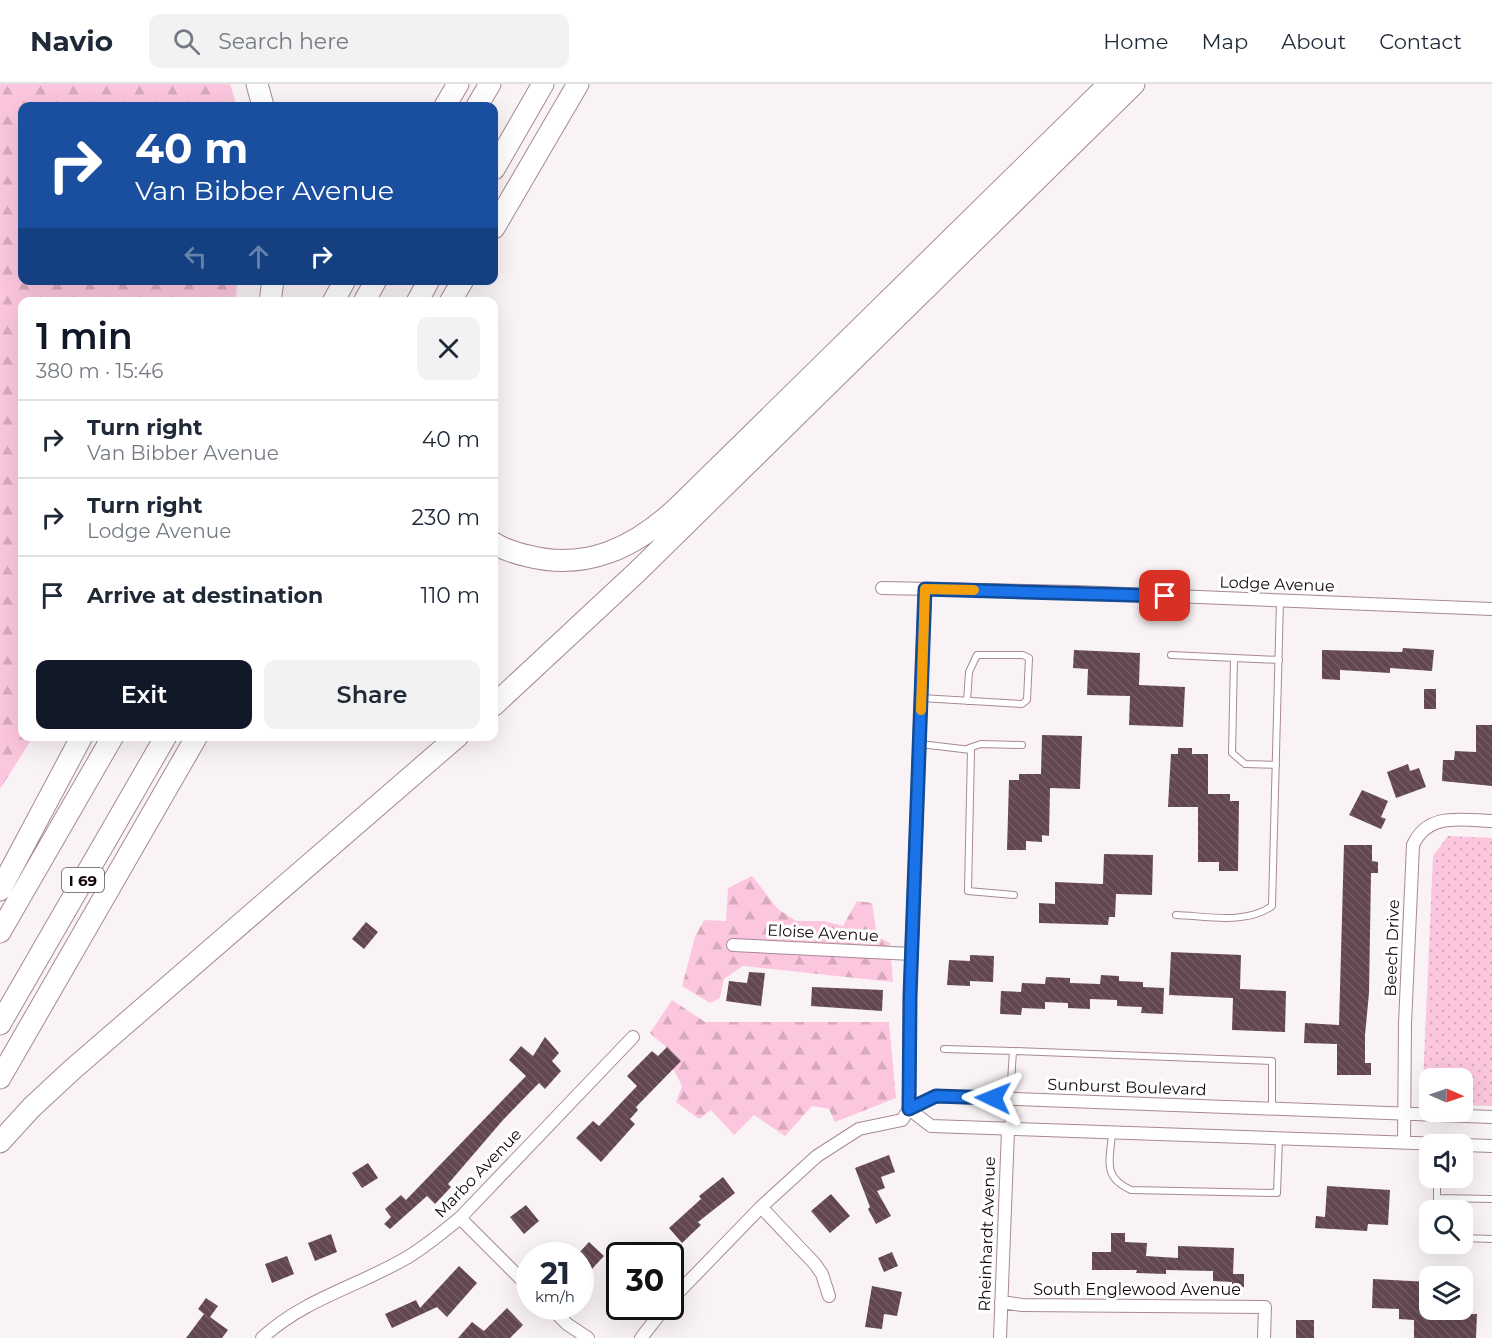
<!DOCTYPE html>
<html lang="en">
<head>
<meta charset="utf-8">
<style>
  body { margin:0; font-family:Montserrat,sans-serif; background:#f2f2f3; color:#1f2937; height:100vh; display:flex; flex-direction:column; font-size:22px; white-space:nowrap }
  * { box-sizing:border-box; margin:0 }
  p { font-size:20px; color:#747a83 }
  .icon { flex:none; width:33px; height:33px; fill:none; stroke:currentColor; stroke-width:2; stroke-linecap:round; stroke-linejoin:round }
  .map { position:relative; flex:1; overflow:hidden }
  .sheet { position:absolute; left:18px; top:213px; width:480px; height:444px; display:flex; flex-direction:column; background:#fff; border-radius:12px; box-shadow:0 6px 24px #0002 }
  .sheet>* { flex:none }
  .hud { position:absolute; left:18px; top:18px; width:480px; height:183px; border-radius:12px; box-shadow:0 6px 24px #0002; background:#1a4fa0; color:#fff; overflow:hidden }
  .needle { width:39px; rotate:92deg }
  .tools { position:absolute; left:1419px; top:984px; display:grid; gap:12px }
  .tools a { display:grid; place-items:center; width:54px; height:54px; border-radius:12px; background:#fff; box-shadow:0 6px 24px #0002; font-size:30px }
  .speed { position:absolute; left:516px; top:1158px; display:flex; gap:12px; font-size:30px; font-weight:700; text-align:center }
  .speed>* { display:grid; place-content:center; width:78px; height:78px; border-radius:50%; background:#fff; box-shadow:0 6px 24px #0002; line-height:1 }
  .speed small { font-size:15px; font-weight:400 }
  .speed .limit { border:3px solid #111; border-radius:9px; background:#fff; color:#111 }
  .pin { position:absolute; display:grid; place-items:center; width:51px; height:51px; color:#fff; margin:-26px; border-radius:12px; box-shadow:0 3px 9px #0006 }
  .me { position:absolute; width:66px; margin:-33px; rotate:272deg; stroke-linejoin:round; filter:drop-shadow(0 0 4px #0008) }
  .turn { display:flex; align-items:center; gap:21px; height:126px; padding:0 18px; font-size:27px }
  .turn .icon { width:78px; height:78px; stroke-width:2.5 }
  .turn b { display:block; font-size:42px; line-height:51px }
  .lanes { display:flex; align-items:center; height:57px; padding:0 18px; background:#0003; justify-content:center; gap:30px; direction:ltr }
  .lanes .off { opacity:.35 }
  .round { display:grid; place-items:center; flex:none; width:63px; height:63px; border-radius:12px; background:#f2f2f3 }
  .overview { display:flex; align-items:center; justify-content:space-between; height:102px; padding:0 18px }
  h1 { font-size:36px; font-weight:600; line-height:45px; color:#111827 }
  .action { display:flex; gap:12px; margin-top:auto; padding:12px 18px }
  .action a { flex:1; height:69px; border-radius:12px; background:#111827; color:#fff; font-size:24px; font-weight:600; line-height:69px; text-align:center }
  .action a+a { background:#f2f2f3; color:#1f2937 }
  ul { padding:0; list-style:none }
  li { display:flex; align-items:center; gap:18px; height:78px; padding:0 18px; border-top:2px solid #e0e1e3 }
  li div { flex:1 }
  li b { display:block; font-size:22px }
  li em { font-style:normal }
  header { display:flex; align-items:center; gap:36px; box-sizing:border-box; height:84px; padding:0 30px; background:#fff; border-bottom:2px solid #e0e1e3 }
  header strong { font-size:28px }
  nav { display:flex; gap:33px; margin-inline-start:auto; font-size:21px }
  .search { width:420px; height:54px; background:#f2f2f3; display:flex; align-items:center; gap:15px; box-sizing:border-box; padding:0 21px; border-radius:12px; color:#747a83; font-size:22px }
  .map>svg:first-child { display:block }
  .forest { fill:url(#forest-firs) }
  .park { fill:url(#park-dots) }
  .building { fill:url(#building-back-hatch) }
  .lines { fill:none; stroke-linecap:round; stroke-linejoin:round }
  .lane-casing { stroke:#a88896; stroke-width:8 }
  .street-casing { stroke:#a88896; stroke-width:14 }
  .highway-casing { stroke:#a88896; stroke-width:23 }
  .lane { stroke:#fff; stroke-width:6 }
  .street { stroke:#fff; stroke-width:12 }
  .highway { stroke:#fff; stroke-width:21 }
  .route-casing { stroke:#114b97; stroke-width:15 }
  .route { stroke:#1a73e8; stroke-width:10 }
  .slow { stroke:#f59e0b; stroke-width:10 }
  .labels { text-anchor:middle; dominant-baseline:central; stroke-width:6; stroke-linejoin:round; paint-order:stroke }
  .shield { fill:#fff; stroke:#595255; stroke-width:1.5 }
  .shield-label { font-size:15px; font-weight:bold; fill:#12080c }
  .street-label { font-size:16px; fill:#12080c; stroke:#fff }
</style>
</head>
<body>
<header>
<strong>Navio</strong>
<div class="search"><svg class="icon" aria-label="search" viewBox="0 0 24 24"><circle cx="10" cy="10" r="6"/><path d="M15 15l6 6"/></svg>Search here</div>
<nav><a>Home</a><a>Map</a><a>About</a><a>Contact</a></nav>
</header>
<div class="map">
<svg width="1492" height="1254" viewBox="0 0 1492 1254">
  <defs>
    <pattern id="forest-firs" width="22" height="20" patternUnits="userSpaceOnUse" patternTransform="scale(1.5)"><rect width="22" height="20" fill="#fcc7de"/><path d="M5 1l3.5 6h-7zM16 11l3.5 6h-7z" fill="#d7a9bd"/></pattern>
    <pattern id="park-dots" width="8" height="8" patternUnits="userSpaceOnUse" patternTransform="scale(1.5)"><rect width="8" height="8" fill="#fcc7de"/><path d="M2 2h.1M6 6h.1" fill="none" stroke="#d7a9bd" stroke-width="1.8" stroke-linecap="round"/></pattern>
    <pattern id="building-back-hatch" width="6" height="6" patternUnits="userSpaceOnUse" patternTransform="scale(1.5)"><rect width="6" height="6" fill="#624652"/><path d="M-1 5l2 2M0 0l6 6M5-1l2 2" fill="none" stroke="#735c66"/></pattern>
  </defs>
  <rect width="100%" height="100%" fill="#faf3f6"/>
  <path class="forest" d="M0 0H230L237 22H22V196L237 197 236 217 22 218V652L33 653 0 705Z
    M752 792 778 825 796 837H824L843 842 857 817 872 819 877 852 890 859 893 898 743 882 724 895 720 914 710 919 682 902 695 853 704 836 726 837 728 804Z
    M672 916 705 938H889L896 1014 835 1038 829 1025 812 1022 785 1052 754 1031 734 1051 711 1026 699 1035 676 1018 682 1002 673 984 675 971 650 949Z"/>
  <path class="park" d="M1448 752 1492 754V1022L1463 1021 1462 994H1430L1429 1021H1422L1433 772Z"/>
  <path class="building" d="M1403 564 1434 566 1432 587 1390 584V589L1340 586V596L1322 595V566L1402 568Z
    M1074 566 1140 569 1139 601 1185 603 1183 643 1129 641 1130 612 1087 611 1088 585 1073 584Z
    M1424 605H1436V625H1424Z
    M1476 641H1492V702L1442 697 1443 676H1454L1455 667 1476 668Z
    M1042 651 1082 652 1080 705 1050 704 1049 752 1042 751V758L1026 757V766H1007L1009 696H1019V690H1041Z
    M1178 664H1192V670H1208V710H1230V717H1239L1238 787H1219V778H1198V723H1168L1171 670H1178Z
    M1408 680 1410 687 1419 684 1426 703 1396 714 1387 688Z
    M1362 706 1388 717 1381 733 1386 735 1381 745 1349 731Z
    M1344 761H1372V777L1378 778V789H1371L1369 909 1365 951V979H1371V991H1337V960L1304 959 1305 939 1339 941Z
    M1104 770 1153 771 1152 811 1116 810 1115 833H1109L1108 841 1039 839V819L1055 820V798L1103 800Z
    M366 838 378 848 364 865 352 855Z
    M1171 868 1241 871 1240 905 1286 907 1285 948 1232 946 1233 914 1169 911Z
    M970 871 994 872 993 898 970 897V902L947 901 949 876 970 877Z
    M749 888 765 889 761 922 726 917 729 897 747 899Z
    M1101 891 1119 892V897L1143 898V903L1164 904 1163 930 1141 929 1142 923 1117 922V916L1090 915V925L1068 924V919L1045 918V925L1022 924 1021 931 1000 930 1001 907 1021 908 1022 899 1045 900 1046 893 1070 894V899L1100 900Z
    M812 903 883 906 882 927 811 922Z
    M545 953 559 969 552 977 561 987 545 1005 539 999 503 1036 448 1100 451 1103 435 1120 427 1112 390 1145 384 1140 391 1133 385 1125 401 1111 406 1116 526 992 509 976 521 962 533 972Z
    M667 963 681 977 636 1023 638 1026 630 1035 635 1040 601 1078 576 1054 593 1037 599 1042 637 1002 627 992 652 967 658 972Z
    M889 1071 895 1088 881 1093 885 1104 877 1107 891 1132 876 1140 868 1125 870 1123 855 1084Z
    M368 1079 378 1094 362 1104 352 1089Z
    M723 1093 735 1109 698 1138 701 1141 682 1159 669 1144 701 1115 699 1112Z
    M1327 1102 1390 1106 1388 1141 1368 1140 1367 1147 1315 1144 1316 1132 1325 1133Z
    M831 1110 850 1132 830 1149 811 1127Z
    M526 1121 539 1137 524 1150 510 1133Z
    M1111 1149H1125V1158L1147 1159 1146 1172 1178 1174V1162L1234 1164 1233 1190H1244V1203L1232 1202V1198L1213 1197V1187L1166 1186V1190L1136 1189 1137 1186H1092V1168H1111Z
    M331 1150 337 1168 315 1177 308 1159Z
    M589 1158 604 1172 592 1185 580 1172 577 1171Z
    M892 1168 898 1182 884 1188 878 1174Z
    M287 1172 294 1190 272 1199 265 1180Z
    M459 1182 477 1199 447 1233 437 1223 392 1244 385 1230 416 1216 420 1224Z
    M1373 1195 1429 1198 1428 1229 1477 1230 1476 1254H1414V1236L1399 1235V1225L1372 1224Z
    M872 1202 902 1208 897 1232 884 1230 882 1245 865 1243Z
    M206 1214 218 1222 210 1233 228 1246 222 1254H186L204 1230 198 1225Z
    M507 1224 523 1241 510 1254H458L472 1238 484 1247Z
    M1296 1236H1314V1254H1296Z"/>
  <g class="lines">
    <g class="lane-casing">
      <path id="lane" d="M1171 571 1279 576
        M1234 574 1232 669 1245 680 1276 681
        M921 614 1022 620 1027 616 1029 574 1023 571H977L969 588 967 617
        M920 660 971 666 968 807 1014 811
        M969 664 981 660 1022 661
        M1176 831C1206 832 1246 841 1272 822L1280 517
        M944 965 1013 967
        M1008 1044 1013 967 1272 977V1024
        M1112 1049C1110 1077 1102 1093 1131 1106L1277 1109 1279 1055
        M1437 1114 1492 1115
        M1437 1126V1094
        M1462 1154 1492 1155"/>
    </g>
    <g class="street-casing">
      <path id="street" d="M882 504 1077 508 1492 525
        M733 861 912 870
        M909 1025 936 1012 1492 1033
        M909 1025 931 1042 1444 1060
        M909 1025 910 912 925 505
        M1404 1059 1405 940 1413 761C1428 728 1461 736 1492 737
        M1462 1061 1492 1062
        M761 1123 815 1180 822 1190 829 1212
        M460 1134 530 1204
        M670 1217 761 1123 817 1072 859 1045 902 1036 909 1025
        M1001 1218 1022 1221 1265 1223 1264 1254
        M549 1222 567 1240 588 1254
        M262 1254C304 1215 359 1202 408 1173 426 1162 443 1148 460 1134L633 953
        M641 1254 666 1222
        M1000 1254 1008 1046"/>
    </g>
    <g class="highway-casing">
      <path id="highway" d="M257 0 263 22
        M445 22 458 0
        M477 22 490 0
        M494 85 543 0
        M494 144 578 0
        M270 218 273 196
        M333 218 345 196
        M364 218 376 196
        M417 218 429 196
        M450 218 463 196
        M494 459C504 466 516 469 528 472 587 487 635 463 677 424L1109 0
        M494 621 637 488 1134 0
        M0 806 82 652
        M0 848 113 652
        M0 940 166 652
        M0 994 197 652
        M0 1058 32 1023 73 985 458 652"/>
    </g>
    <use href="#lane" class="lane"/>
    <use href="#street" class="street"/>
    <use href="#highway" class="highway"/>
  </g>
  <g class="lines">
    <g class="route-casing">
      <path id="route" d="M993 1014 936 1012 909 1025 910 912 925 505 1165 512"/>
    </g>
    <use href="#route" class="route"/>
    <path class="slow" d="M921 626 925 505 974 506"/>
  </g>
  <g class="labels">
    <rect class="shield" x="62" y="784" width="42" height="24" rx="4.5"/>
    <g class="shield-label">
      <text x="83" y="796">I 69</text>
    </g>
    <g class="street-label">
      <text transform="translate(1277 500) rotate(2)">Lodge Avenue</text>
      <text transform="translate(823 849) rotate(3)">Eloise Avenue</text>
      <text transform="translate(1392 864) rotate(-88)">Beech Drive</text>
      <text transform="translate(1127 1003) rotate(2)">Sunburst Boulevard</text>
      <text transform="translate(478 1089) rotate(-46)">Marbo Avenue</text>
      <text transform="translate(987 1150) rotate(-88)">Rheinhardt Avenue</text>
      <text x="1137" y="1205">South Englewood Avenue</text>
    </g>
  </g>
</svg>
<div class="tools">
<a><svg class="needle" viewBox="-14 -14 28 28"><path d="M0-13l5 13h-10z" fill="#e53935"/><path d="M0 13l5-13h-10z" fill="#747a83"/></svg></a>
<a><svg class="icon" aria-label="sound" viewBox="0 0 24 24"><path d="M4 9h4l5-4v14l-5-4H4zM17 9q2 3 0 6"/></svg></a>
<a><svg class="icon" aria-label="search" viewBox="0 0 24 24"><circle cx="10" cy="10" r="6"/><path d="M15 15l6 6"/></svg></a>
<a><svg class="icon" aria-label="layers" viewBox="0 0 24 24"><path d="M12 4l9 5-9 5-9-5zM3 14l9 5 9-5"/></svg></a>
</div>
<div class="speed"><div>21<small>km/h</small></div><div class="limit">30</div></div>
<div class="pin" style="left:1165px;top:512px;background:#d93025"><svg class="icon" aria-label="arrive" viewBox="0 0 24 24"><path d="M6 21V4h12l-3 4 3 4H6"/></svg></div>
<svg class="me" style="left:993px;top:1014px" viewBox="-20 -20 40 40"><path d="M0-17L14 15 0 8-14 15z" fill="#1a73e8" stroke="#fff" stroke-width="4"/></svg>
<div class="hud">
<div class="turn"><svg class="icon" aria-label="right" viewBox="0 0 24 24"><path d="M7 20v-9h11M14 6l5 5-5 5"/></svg><div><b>40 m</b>Van Bibber Avenue</div></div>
<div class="lanes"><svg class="icon off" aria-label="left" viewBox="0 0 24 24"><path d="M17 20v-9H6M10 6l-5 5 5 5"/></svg><svg class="icon off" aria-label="ahead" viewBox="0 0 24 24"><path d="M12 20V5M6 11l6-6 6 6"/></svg><svg class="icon" aria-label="right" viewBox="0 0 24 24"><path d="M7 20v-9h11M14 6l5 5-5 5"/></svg></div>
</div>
<section class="sheet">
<div class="overview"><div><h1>1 min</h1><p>380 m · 15:46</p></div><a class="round"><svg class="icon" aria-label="close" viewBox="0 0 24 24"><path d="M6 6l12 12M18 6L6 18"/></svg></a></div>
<ul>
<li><svg class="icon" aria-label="right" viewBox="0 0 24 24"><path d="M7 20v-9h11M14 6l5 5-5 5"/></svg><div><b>Turn right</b><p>Van Bibber Avenue</p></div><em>40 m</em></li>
<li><svg class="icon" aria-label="right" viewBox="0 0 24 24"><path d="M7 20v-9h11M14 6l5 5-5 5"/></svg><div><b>Turn right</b><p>Lodge Avenue</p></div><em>230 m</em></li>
<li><svg class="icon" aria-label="arrive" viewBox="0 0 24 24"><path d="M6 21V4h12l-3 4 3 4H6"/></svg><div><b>Arrive at destination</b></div><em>110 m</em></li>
</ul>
<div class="action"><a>Exit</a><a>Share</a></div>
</section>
</div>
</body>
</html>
